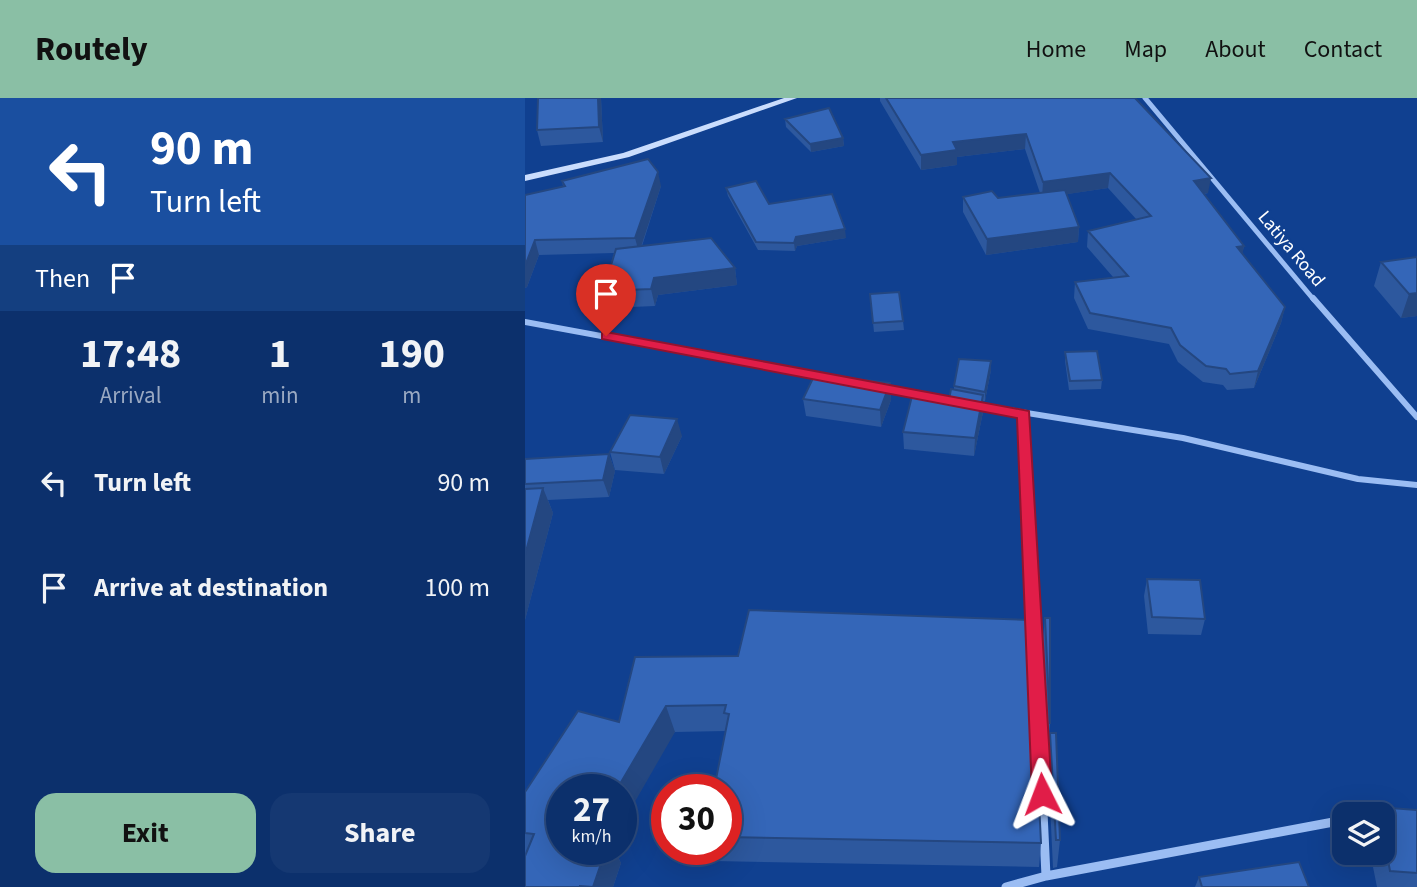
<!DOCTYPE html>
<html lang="en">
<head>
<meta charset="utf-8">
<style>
  body { margin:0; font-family:"Source Sans 3",sans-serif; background:#153872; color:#f1f3f6; height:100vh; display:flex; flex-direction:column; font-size:26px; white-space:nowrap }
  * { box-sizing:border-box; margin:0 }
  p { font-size:23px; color:#9aa9c2 }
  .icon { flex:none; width:38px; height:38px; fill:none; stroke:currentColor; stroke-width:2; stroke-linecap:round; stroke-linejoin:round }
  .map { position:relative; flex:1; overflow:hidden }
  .sheet { display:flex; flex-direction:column; background:#0c306c; width:525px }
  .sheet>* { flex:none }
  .guide { background:#1a4fa0; color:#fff; overflow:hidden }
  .controls { position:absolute; left:807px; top:704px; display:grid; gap:14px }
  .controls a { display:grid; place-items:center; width:63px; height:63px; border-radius:14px; background:#0c306c; box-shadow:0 7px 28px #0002,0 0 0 2px #2c4b7f; font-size:35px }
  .speed { position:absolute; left:21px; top:676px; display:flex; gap:14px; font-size:35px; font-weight:700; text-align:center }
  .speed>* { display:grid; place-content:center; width:91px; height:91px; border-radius:50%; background:#0c306c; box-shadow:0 7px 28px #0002,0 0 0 2px #2c4b7f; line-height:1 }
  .speed small { font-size:18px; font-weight:400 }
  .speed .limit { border:10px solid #d22; background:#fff; color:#111 }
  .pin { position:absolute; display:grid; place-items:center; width:60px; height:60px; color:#fff; margin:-72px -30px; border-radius:50% 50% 50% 0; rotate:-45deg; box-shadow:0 0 7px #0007 }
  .pin .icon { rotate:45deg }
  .me { position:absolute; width:77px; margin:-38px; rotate:357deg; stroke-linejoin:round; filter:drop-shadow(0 0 5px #0008) }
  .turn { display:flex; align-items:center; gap:24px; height:147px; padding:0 35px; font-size:32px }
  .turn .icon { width:91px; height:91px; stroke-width:2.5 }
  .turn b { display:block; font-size:49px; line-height:60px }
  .then { display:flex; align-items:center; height:66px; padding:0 35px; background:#0003; gap:14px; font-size:26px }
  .eta { display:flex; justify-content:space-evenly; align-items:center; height:119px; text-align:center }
  .eta b { font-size:42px; font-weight:700; line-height:49px }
  .button { display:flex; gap:14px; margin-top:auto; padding:14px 35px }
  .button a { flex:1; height:80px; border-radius:21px; background:#8abfa5; color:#111; font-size:28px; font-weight:700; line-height:80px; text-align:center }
  .button a+a { background:#153872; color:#f1f3f6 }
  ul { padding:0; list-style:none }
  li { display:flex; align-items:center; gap:21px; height:105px; padding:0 35px }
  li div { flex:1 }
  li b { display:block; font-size:26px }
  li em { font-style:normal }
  header { display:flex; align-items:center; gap:42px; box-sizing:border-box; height:98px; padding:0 35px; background:#8abfa5; color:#111 }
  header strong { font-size:33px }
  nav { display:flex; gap:38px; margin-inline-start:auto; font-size:24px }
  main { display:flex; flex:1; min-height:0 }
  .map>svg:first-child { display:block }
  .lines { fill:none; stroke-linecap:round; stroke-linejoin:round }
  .street-far2 { stroke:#9bbdf3; stroke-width:5 }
  .street-far1 { stroke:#9bbdf3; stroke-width:6 }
  .street { stroke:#9bbdf3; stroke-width:9 }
  .secondary { fill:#caddfd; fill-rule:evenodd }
  .wall { fill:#2d589e }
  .shaded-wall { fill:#244781 }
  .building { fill:#3466b8; stroke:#244781; stroke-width:2 }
  .route { fill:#e11d48; stroke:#92132f; stroke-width:2 }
  .labels { text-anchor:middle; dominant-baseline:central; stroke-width:5; stroke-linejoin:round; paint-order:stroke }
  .far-street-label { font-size:19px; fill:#fff; stroke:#104090 }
</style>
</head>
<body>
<header>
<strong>Routely</strong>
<nav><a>Home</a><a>Map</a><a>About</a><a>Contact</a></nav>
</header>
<main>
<section class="sheet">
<div class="guide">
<div class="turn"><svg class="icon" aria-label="left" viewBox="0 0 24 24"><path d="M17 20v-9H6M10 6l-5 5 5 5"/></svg><div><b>90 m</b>Turn left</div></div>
<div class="then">Then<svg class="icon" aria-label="arrive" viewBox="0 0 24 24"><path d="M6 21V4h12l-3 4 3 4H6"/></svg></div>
</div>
<div class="eta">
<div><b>17:48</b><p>Arrival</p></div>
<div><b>1</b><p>min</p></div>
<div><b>190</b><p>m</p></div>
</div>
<ul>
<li><svg class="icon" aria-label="left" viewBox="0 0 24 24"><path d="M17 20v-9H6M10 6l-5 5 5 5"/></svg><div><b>Turn left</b></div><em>90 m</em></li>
<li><svg class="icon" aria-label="arrive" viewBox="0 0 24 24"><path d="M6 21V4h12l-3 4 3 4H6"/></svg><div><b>Arrive at destination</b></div><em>100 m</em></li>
</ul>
<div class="button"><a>Exit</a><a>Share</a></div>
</section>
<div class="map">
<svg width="892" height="789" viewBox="0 0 892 789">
  <rect width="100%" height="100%" fill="#104090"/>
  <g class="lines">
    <path class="street-far2" d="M620 0 789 202"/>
    <path class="street-far1" d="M788 200 892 319
      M0 224 299 279
      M359 290 426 302
      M452 307 658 340 833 381 892 387
      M499 316 506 459"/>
    <path class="street" d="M506 458 521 778
      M481 789 521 778 819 722"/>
    <path class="secondary" d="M259 0H272L104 59 0 83V77L98 55Z"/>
  </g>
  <path class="wall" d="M76 0 78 44 16 48 12 32Z
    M355 0H597L683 95 679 96 719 148 717 156 760 209 756 225 729 290 702 292 698 287 678 284 653 264 644 246 563 231 549 200 550 184 588 179 562 149 563 133 612 122 583 90 542 96 554 129 553 144 461 157 438 114V99L473 100 515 95 500 51 432 59V67L396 72 355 3Z
    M260 21 318 40 319 48 286 54 261 29Z
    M37 83 136 88 117 148 210 170 212 187 133 197 130 208 83 210 78 193 89 155 14 157 2 189 0 190V97L38 88Z
    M201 90 244 106 321 140 272 148 270 153 233 152 203 98Z
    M892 159V218L876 220 849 188 856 164Z
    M345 196 378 223 379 232 349 234Z
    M540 254 577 282 576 291 544 292 540 263Z
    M466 263V272L460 303H458V314L449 358 379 351 378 334 424 302 429 292V288Z
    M365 285 366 302 356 329 281 318 278 301Z
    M157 338 139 376 90 372 85 354Z
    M84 356 90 373 84 399 23 402 28 415 0 522V361Z
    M622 481 680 521 676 537 623 536 619 498Z
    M520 520 525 626 522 655 517 550Z
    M110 559 516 745 514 769 188 763 183 751H201V633L150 634 37 751H89L96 765 88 789H0V694L94 624Z
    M525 635 535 742 532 769 528 770 523 664Z
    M852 709 892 712V789H852L845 754H858V716H849Z
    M674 779 784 789H670Z"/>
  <path class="shaded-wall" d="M73 0H76L78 44 74 29Z
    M501 36 500 51 432 59V67L396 72V57L428 44Z
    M318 40 319 48 286 54 285 46Z
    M133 74 136 88 114 155 110 140Z
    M585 75 583 90 517 100 518 84Z
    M686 80 683 95 667 98 669 83Z
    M554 129 553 144 461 157 462 141Z
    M320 131 321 140 272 148 270 153 269 145 271 139Z
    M10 142 14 157 2 189 0 190V168Z
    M719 148 716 164 712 149Z
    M210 170 212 187 133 197 130 208 126 191 129 180Z
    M892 195V218L876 220 884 196Z
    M760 209 756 225 729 290 733 273Z
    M466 263V272L460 303V294Z
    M365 285 366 302 356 329 355 312Z
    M458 297V314L449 358 450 340Z
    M152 321 157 338 139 376 135 359Z
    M84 356 90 373 84 399 78 382Z
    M18 390 28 415 0 522V457Z
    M141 608 150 634 96 728V691H92Z
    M70 751H89L96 765 88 789H68Z"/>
  <path class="building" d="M13 0H73L74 29 12 32Z
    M361 0H610L686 80 669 83 719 148 712 149 760 209 733 273 705 276 701 271 681 268 655 247 646 230 565 215 550 184 603 178 563 133 626 118 585 75 518 84 501 36 428 44 432 52 396 57Z
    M304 10 318 40 285 46 260 21Z
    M123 61 133 74 110 140 10 142 0 168V97L40 88 37 83Z
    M231 83 244 106 307 96 320 131 271 139 269 145 231 144 201 90Z
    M540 92 554 129 462 141 438 99 467 93 473 100Z
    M186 140 210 170 129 180 126 191 78 193 91 151Z
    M892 159V195L884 196 856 164Z
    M374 194 378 223 348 225 345 196Z
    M572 253 577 282 545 283 540 254Z
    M434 261 466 263 460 294 429 288Z
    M290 276 365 285 355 312 278 301Z
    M426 291 458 297 450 340 378 334 387 298 424 302Z
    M105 317 152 321 135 359 85 354Z
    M84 356 78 382 0 386V361Z
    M18 390 0 457V391Z
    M622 481 675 482 680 521 627 519Z
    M224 512 505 522 516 745 201 739V691H189L204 616 199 615 201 607 141 608 92 691H37V751H81L68 789 55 788V789H0V758L9 736 0 735V694L53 613 94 624 110 559 213 558Z
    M520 520H525V626Z
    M525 635H531L535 742H531Z
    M852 709 892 712V775L865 773 858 735V716H854Z
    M774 764 784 789H677L674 779Z"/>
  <path class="route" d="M81 234 504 313 527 696 524 703 517 705 510 703 507 696 492 320 77 241V235Z"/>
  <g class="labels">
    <g class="far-street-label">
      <text transform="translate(766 151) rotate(50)">Latiya Road</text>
    </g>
  </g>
</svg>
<div class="controls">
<a><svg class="icon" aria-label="layers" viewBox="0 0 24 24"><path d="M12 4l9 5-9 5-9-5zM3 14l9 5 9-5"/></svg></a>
</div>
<div class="speed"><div>27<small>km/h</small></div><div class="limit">30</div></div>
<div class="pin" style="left:81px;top:238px;background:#d93025"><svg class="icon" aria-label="arrive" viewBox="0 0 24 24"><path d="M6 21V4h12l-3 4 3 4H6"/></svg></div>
<svg class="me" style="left:517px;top:696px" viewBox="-20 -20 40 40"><path d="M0-17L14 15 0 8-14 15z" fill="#e11d48" stroke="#fff" stroke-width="4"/></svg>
</div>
</main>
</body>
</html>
